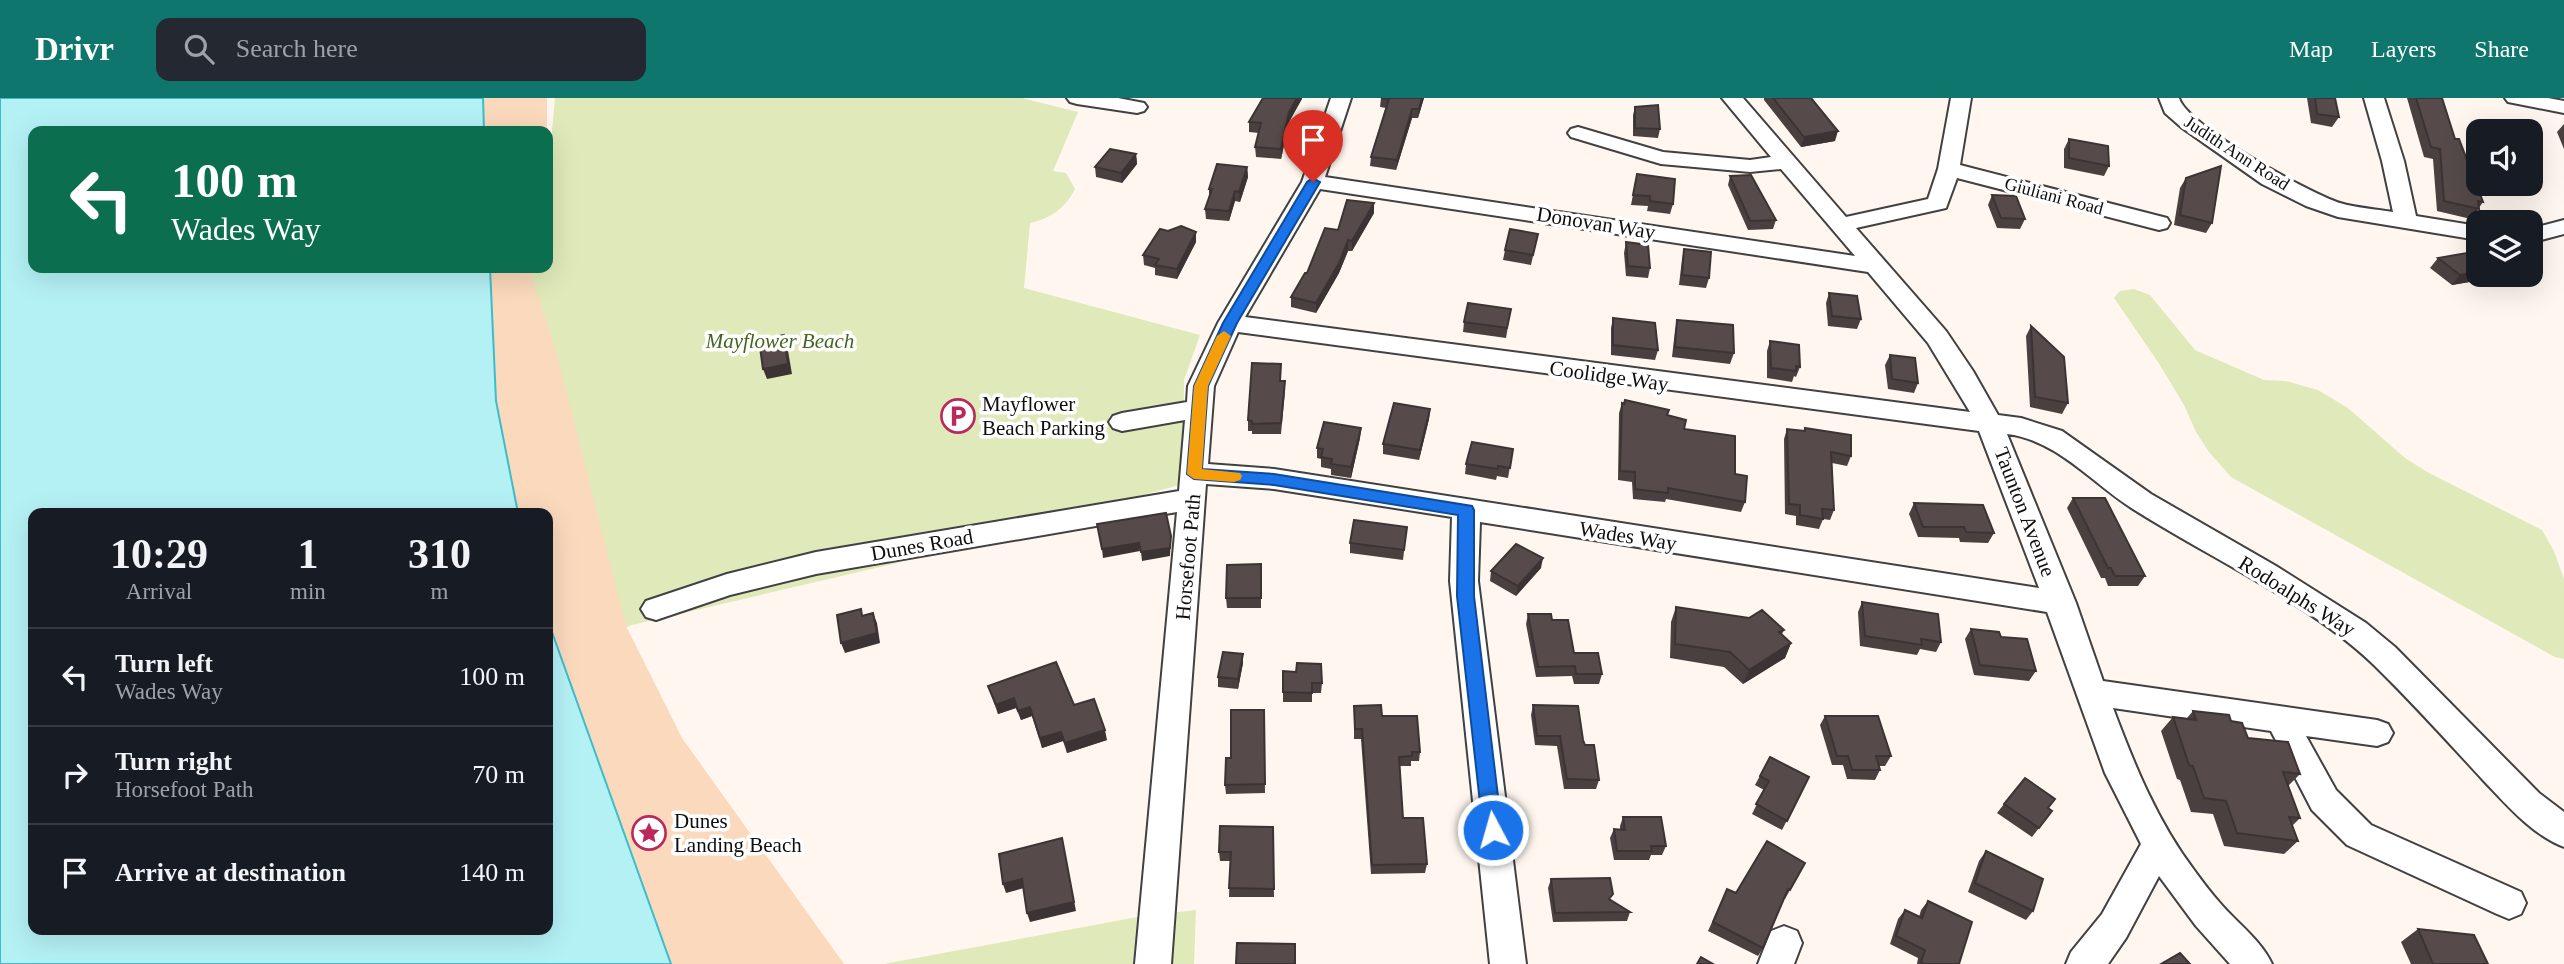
<!DOCTYPE html>
<html lang="en">
<head>
<meta charset="utf-8">
<style>
  body { margin:0; font-family:"Times New Roman",serif; background:#242831; color:#f1f3f6; height:100vh; display:flex; flex-direction:column; font-size:26px; white-space:nowrap }
  * { box-sizing:border-box; margin:0 }
  p { font-size:23px; color:#9ea1a6 }
  .icon { flex:none; width:38px; height:38px; fill:none; stroke:currentColor; stroke-width:2; stroke-linecap:round; stroke-linejoin:round }
  .map { position:relative; flex:1; overflow:hidden }
  .drawer { position:absolute; left:28px; top:410px; width:525px; height:427px; display:flex; flex-direction:column; background:#171b24; border-radius:14px; box-shadow:0 7px 28px #0002 }
  .drawer>* { flex:none }
  .banner { position:absolute; left:28px; top:28px; width:525px; height:147px; border-radius:14px; box-shadow:0 7px 28px #0002; background:#0b6e4f; color:#fff; overflow:hidden }
  .buttons { position:absolute; left:2466px; top:21px; display:grid; gap:14px }
  .buttons a { display:grid; place-items:center; width:77px; height:77px; border-radius:14px; background:#171b24; box-shadow:0 7px 28px #0002; font-size:35px }
  .pin { position:absolute; display:grid; place-items:center; width:60px; height:60px; color:#fff; margin:-72px -30px; border-radius:50% 50% 50% 0; rotate:-45deg; box-shadow:0 0 7px #0007 }
  .pin .icon { rotate:45deg }
  .me { position:absolute; width:77px; margin:-38px; rotate:354deg; stroke-linejoin:round; filter:drop-shadow(0 0 5px #0008) }
  .turn { display:flex; align-items:center; gap:24px; height:147px; padding:0 28px; font-size:32px }
  .turn .icon { width:91px; height:91px; stroke-width:2.5 }
  .turn b { display:block; font-size:49px; line-height:60px }
  .eta { display:flex; justify-content:space-evenly; align-items:center; height:119px; text-align:center }
  .eta b { font-size:42px; font-weight:600; line-height:49px }
  ul { padding:0; list-style:none }
  li { display:flex; align-items:center; gap:21px; height:98px; padding:0 28px; border-top:2px solid #363941 }
  li div { flex:1 }
  li b { display:block; font-size:26px }
  li em { font-style:normal }
  header { display:flex; align-items:center; gap:42px; box-sizing:border-box; height:98px; padding:0 35px; background:#0f766e; color:#fff }
  header strong { font-size:33px }
  nav { display:flex; gap:38px; margin-inline-start:auto; font-size:24px }
  .search { width:490px; height:63px; background:#242831; display:flex; align-items:center; gap:18px; box-sizing:border-box; padding:0 24px; border-radius:14px; color:#9ea1a6; font-size:26px }
  .map>svg:first-child { display:block }
  .green { fill:#e0e9b9 }
  .sand { fill:#fad9bc }
  .water { fill:#b4f1f5; stroke:#3cbdcb; stroke-width:2 }
  .lines { fill:none; stroke-linecap:round; stroke-linejoin:round }
  .minor-casing { stroke:#414141; stroke-width:4 }
  .minor { fill:#fff; fill-rule:evenodd }
  .wall { fill:#4a4040 }
  .shaded-wall { fill:#3c3434 }
  .building { fill:#564b4a; stroke:#3c3434; stroke-width:2 }
  .route { fill:#1a73e8; stroke:#114b97; stroke-width:2 }
  .slow { fill:#f59e0b }
  .labels { text-anchor:middle; dominant-baseline:central; stroke-width:7; stroke-linejoin:round; paint-order:stroke }
  .far-street-label { font-size:18px; fill:#0e0e0e; stroke:#fff }
  .street-label { font-size:21px; fill:#0e0e0e; stroke:#fff }
  .park-label { font-size:21px; font-style:italic; fill:#43651f; stroke:#fff }
  .poi-label { font-size:21px; fill:#0e0e0e; stroke:#fff; text-anchor:start }
</style>
</head>
<body>
<header>
<strong>Drivr</strong>
<div class="search"><svg class="icon" aria-label="search" viewBox="0 0 24 24"><circle cx="10" cy="10" r="6"/><path d="M15 15l6 6"/></svg>Search here</div>
<nav><a>Map</a><a>Layers</a><a>Share</a></nav>
</header>
<div class="map">
<svg width="2564" height="866" viewBox="0 0 2564 866">
  <rect width="100%" height="100%" fill="#fff7ef"/>
  <path class="green" d="M555 0H1022L1078 14 1053 73 1066 75 1075 91C1065 110 1052 120 1030 125L1024 190 1200 237 1184 282 1183 386 893 466 632 527 548 562V415L418 170H548V78Z
    M2134 191 2150 197 2195 252 2264 282 2286 283 2318 292 2348 310 2405 360 2429 375 2542 432 2554 453 2564 481V561L2555 559 2231 379 2209 354 2196 334 2184 307 2158 264 2114 200 2120 193Z
    M1196 812 1194 866H884L1143 818Z"/>
  <path class="sand" d="M452 0H547V33H444Z
    M418 170H529L557 257 626 528 682 640 844 866H535L548 831V415H386Z"/>
  <path class="water" d="M0 0H483L484 33H33V170H490L496 303 518 415H33V831H548V523L671 866H0Z"/>
  <g class="lines">
    <g class="minor-casing">
      <path id="minor" d="M1067 0H1118L1144 5 1147 9 1144 13 1137 15 1077 6 1070 4Z
        M1331 0H1351L1325 79 1855 158 1781 71 1750 74 1661 66 1571 39 1568 35 1571 31 1578 29 1663 54 1750 62 1771 59 1722 0H1743L1846 119 1928 101 1938 71 1951 0H1971L1960 67 2167 120 2170 125 2167 130 2159 132 1957 80 1946 110 1856 130 1946 233 1973 273 1998 317 2021 320 2062 333 2151 396 2276 468 2366 525 2395 549 2539 695 2564 714V749C2532 737 2506 706 2483 682 2447 643 2411 603 2373 566 2308 504 2210 460 2133 411 2092 385 2057 342 2007 336L2076 505 2103 583 2377 622 2388 626 2393 635 2388 644 2377 648 2306 638 2336 692 2371 727 2521 794 2526 805 2521 816 2509 821 2497 816 2347 747 2312 712 2271 633 2113 610C2134 666 2157 723 2194 772 2202 783 2211 795 2220 805 2237 825 2261 842 2272 866H2230L2196 828 2159 778 2126 840 2108 866H2066L2071 854 2102 816 2141 746 2105 675 2047 514 1480 424 1478 483 1526 866H1490L1450 483 1452 419 1274 391 1206 386 1171 866H1135L1177 414 816 476 730 497 656 522 646 519 641 511 646 503 727 476 816 454 1179 393 1185 322 1122 333 1113 330 1109 324 1113 318 1122 315 1187 304 1188 288 1218 225 1302 84ZM1320 91 1868 174 1928 245 1970 314 1245 219ZM1238 234 1979 333 2039 490 1274 371 1208 366 1214 288Z
        M2159 0H2179C2187 28 2309 95 2340 105 2356 110 2375 111 2393 114L2382 63 2364 0H2384L2404 63 2416 118 2478 128V142L2338 119 2306 108 2262 86 2181 29 2165 15Z
        M2505 0H2548L2564 3V15L2508 4Z
        M2564 122V136L2530 145V131Z
        M1784 828 1797 833 1802 845 1794 866H1758L1771 833Z"/>
    </g>
    <use href="#minor" class="minor"/>
  </g>
  <path class="wall" d="M1263 0H1302L1289 24 1281 61 1256 59 1255 49 1259 35 1249 34V24Z
    M1381 0H1424L1418 20H1412L1396 72 1370 68 1371 59 1386 10 1380 9Z
    M1764 0H1811L1835 43 1801 49 1764 2Z
    M2307 0H2335L2339 19 2332 29 2311 25Z
    M2407 0H2442L2455 41 2483 104 2471 121 2437 113 2433 61 2424 59Z
    M1635 9 1660 31 1658 40 1633 38V17Z
    M2564 26V51L2557 34Z
    M2069 41 2109 68 2104 78 2064 70V51Z
    M1136 56 1137 66 1122 85 1096 79 1095 69Z
    M1247 69 1248 79 1240 104 1235 103 1229 123 1206 121 1205 111 1209 100V91Z
    M1637 76 1673 106 1670 116 1647 113 1648 108 1631 107Z
    M1730 78 1776 122 1773 131 1748 132 1728 87Z
    M2186 80 2212 125 2206 135 2174 127 2180 90Z
    M1992 97 2025 121 2020 131 1997 130 1988 107Z
    M1374 105V115L1352 153H1348L1339 175 1316 215 1291 209V199L1338 132Z
    M1168 133 1196 134V144L1177 181 1155 177V170L1144 167 1143 157Z
    M1538 136 1531 167 1503 162 1505 152Z
    M1626 144 1650 170 1648 180 1626 178 1624 155Z
    M1684 151 1709 180 1706 190 1679 187 1682 161Z
    M2438 160 2478 177H2485L2481 182 2452 187 2430 170Z
    M1829 195 1861 221 1857 231 1828 228 1826 205Z
    M1511 211 1506 240 1463 234 1464 224Z
    M1613 220 1658 252 1655 262 1611 257V230Z
    M1677 222 1734 255 1730 266 1672 259 1675 232Z
    M2031 228 2068 305 2062 316 2030 309 2026 238Z
    M1770 243 1800 269 1796 279 1794 278 1792 284 1767 280V253Z
    M1890 257 1918 285 1914 295 1888 291 1885 267Z
    M1281 283 1285 293 1281 336H1252V333H1248V322Z
    M1622 305 1667 317 1684 331 1735 376 1745 404 1741 414 1666 401 1665 404 1633 401 1632 384 1618 382 1619 315Z
    M1430 311 1429 321 1419 362 1383 356V346Z
    M1361 330 1360 340 1351 380 1331 377V371L1321 369V361L1317 360V350Z
    M1805 330 1851 358 1847 368 1832 365 1834 412 1830 422 1823 421 1819 431 1796 427V418L1785 416 1784 341 1787 331 1803 333Z
    M1513 351 1508 380 1497 378 1496 382 1465 376 1466 366Z
    M2073 400 2145 478 2138 488H2108L2105 480H2101L2067 410Z
    M1914 405 1994 435 1988 445 1960 444 1959 440 1918 439 1909 416Z
    M1407 429 1403 462 1350 455V445Z
    M1261 466V510H1227L1226 500Z
    M1541 470 1516 498 1490 483 1491 473Z
    M1862 504 1941 544 1936 554 1920 551 1917 557 1860 548 1858 514Z
    M1676 509 1784 532 1782 536 1791 545 1785 560 1743 586 1724 569 1670 560 1671 524Z
    M1528 516 1552 522 1574 555 1602 576 1599 586H1574L1572 578 1536 579 1526 526Z
    M1971 531 2001 539 2036 573 2029 583 1974 577 1965 541Z
    M1243 556V565L1238 591 1218 589V579Z
    M1283 573 1322 585 1321 595H1312V604H1283Z
    M988 588 1074 607 1107 642 1067 655 1063 643 1042 650 1032 618 1021 622 1016 610 998 616Z
    M1533 607 1583 642 1599 682 1596 691H1564L1557 648 1535 647 1531 617Z
    M1354 608 1382 618 1420 654 1419 663H1411V668H1400L1403 720 1427 766 1425 775 1371 776 1361 641H1354Z
    M1264 612 1265 695 1226 696 1225 687 1231 660Z
    M2193 613 2231 623 2248 640 2300 676 2288 688 2300 720 2292 728 2298 743 2284 756 2224 748 2213 716 2191 714 2180 682 2177 681 2161 633 2173 619 2187 620Z
    M1825 618 1891 658 1885 668H1879L1880 672 1875 682 1847 681 1843 667H1832L1820 627Z
    M1770 659 1809 679 1782 732 1752 716 1764 692 1755 687Z
    M2004 706 2048 710 2052 713 2032 739 1997 715Z
    M1623 719 1666 748 1662 757H1651L1649 762H1614L1610 740 1614 731H1620V728Z
    M1273 729 1274 799H1229L1230 763H1220L1219 754Z
    M1986 753 2033 813 2026 822 1968 794 1979 763Z
    M1805 765 1785 801 1784 800 1763 850 1758 858 1708 833 1727 791 1736 795Z
    M1551 781 1630 814 1627 823 1553 824 1548 790Z
    M1928 803 1959 866H1917L1918 860 1890 846 1898 821 1905 812 1919 819 1921 812Z
    M2418 831 2488 866H2411L2401 844Z"/>
  <path class="shaded-wall" d="M1297 0H1302V1L1289 24 1281 61V51L1289 14Z
    M1422 0H1424L1418 20 1419 11Z
    M1412 11V20L1396 72 1397 62Z
    M1838 33 1835 43 1801 49 1804 39Z
    M1136 56 1137 66 1122 85 1121 75Z
    M1247 69 1248 79 1240 104 1239 94Z
    M1235 93V103L1229 123V113Z
    M1374 105V115L1352 153V143Z
    M1196 134V144L1177 181V171Z
    M1348 142V153L1339 175 1316 215V205Z
    M2478 174V177H2485L2481 182 2452 187 2460 177Z
    M784 237 787 247 792 276 767 281 763 271Z
    M1430 311 1429 321 1419 362 1420 352Z
    M1361 330 1360 340 1351 380V369Z
    M1171 438 1170 458 1142 463 1141 454Z
    M1139 445 1140 453 1103 460 1102 451Z
    M1543 460 1541 470 1516 498 1518 488Z
    M873 515 877 525 880 545 845 555 841 545Z
    M1791 545 1785 560 1743 586 1749 572Z
    M1243 556V565L1238 591V581Z
    M1014 600 1016 610 998 616 996 607Z
    M1030 609 1032 618 1021 622 1018 613Z
    M1105 632 1107 642 1067 655 1065 645Z
    M1061 634 1063 643 1042 650 1040 640Z
    M1064 750 1076 813 1030 824 1027 815Z
    M1022 781 1024 790 1006 795 1003 786Z"/>
  <path class="building" d="M1263 0H1297L1289 14 1281 51 1255 49 1261 25 1249 24Z
    M1381 0H1422L1419 11H1412L1397 62 1371 59 1389 1Z
    M1773 0H1811L1838 33 1804 39Z
    M2315 0H2335L2339 19 2317 16Z
    M2416 0H2442L2455 41H2459L2483 104 2478 103 2479 111 2444 103 2440 51 2431 49Z
    M1658 7 1660 31 1635 30V9Z
    M2069 41 2108 48 2109 68 2069 60Z
    M1110 51 1136 56 1121 75 1095 69Z
    M1217 66 1247 69 1239 94 1235 93 1229 113 1205 111 1212 91H1209Z
    M2221 68 2212 125 2180 117 2186 80Z
    M1637 76 1675 81 1673 106 1650 103V98L1633 97Z
    M1751 77 1776 122 1750 123 1730 78Z
    M1992 97 2016 98 2025 121 2001 120Z
    M1347 102 1374 105 1352 143 1348 142 1339 165 1316 205 1291 199 1305 175H1307L1325 130 1338 132Z
    M1181 128 1196 134 1177 171 1155 167 1159 161 1143 157 1160 131 1168 133Z
    M1510 131 1538 136 1533 157 1505 152Z
    M1626 144 1648 147 1650 170 1628 168Z
    M1684 151 1711 154 1709 180 1682 177Z
    M2467 155 2478 164V174L2460 177 2438 160Z
    M1829 195 1857 198 1861 221 1832 218Z
    M1468 205 1511 211 1507 230 1464 224Z
    M1613 220 1655 225 1658 252 1613 247Z
    M1677 222 1733 227 1734 255 1675 249Z
    M2031 228 2064 259 2068 305 2035 299Z
    M784 237 788 266 763 271 759 242Z
    M1770 243 1799 247 1800 269 1796 268V273L1771 270Z
    M1890 257 1915 260 1918 285 1892 281Z
    M1252 265 1281 266 1280 283H1285L1281 325 1252 326V323L1248 322Z
    M1625 302 1669 312 1667 317 1686 322 1684 331 1735 338V376L1747 378 1745 404 1668 390V395L1635 391V374L1620 373 1622 305 1624 306Z
    M1394 305 1430 311 1420 352 1383 346Z
    M1324 324 1361 330 1351 369 1331 366 1332 361 1321 359 1323 351 1317 350Z
    M1805 330 1851 337V358L1831 354 1834 412 1822 411 1823 421 1800 417V407L1789 406 1787 331 1805 333Z
    M1472 344 1513 351 1510 370 1498 368V371L1466 366Z
    M2073 400H2105L2145 478H2115L2111 470H2108Z
    M1914 405 1983 407 1994 435 1966 434 1964 429H1923Z
    M1166 415 1171 438 1170 450 1141 454 1139 445 1102 451 1097 426Z
    M1354 422 1407 429 1404 452 1350 445Z
    M1516 446 1543 460 1518 488 1491 473Z
    M1261 466V500H1226L1227 467Z
    M1862 504 1938 516 1941 544 1921 541 1922 547 1865 538Z
    M1676 509 1749 520 1762 512 1784 532 1779 534 1791 545 1749 572 1730 554 1675 546Z
    M861 511 862 518 873 515 877 535 841 545 837 517Z
    M1528 516H1551L1552 522H1568L1574 555H1598L1602 576H1576L1575 568 1538 569Z
    M1971 531 1999 534 2001 539 2027 541 2036 573 1980 567Z
    M1223 554 1243 556 1238 581 1218 579Z
    M1056 564 1074 607 1094 601 1105 632 1065 645 1061 634 1040 640 1030 609 1018 613 1014 600 996 607 988 588Z
    M1297 565 1321 566 1322 585H1312V595L1283 594V573L1296 574Z
    M1381 607 1382 618H1417L1420 654H1412V658L1399 659 1403 720H1423L1427 766 1372 767 1362 631H1355L1354 608Z
    M1533 607 1578 608 1583 642 1585 647H1594L1599 682 1567 681 1560 638H1537Z
    M1231 612H1264L1265 686 1225 687 1226 660H1231Z
    M2193 613 2229 617 2231 623 2242 625 2248 640 2288 644 2300 676 2283 674 2300 720 2289 719 2298 743 2237 735 2226 703 2204 700 2193 668 2189 667 2173 619 2196 622Z
    M1825 618H1878L1891 658H1876L1880 672H1852L1848 658H1837Z
    M1770 659 1809 679 1787 723 1756 706 1769 683 1760 678Z
    M2025 680 2055 701 2048 710 2052 713 2039 730 2004 706Z
    M1623 719H1661L1666 748H1651L1652 753H1617L1614 731 1625 732Z
    M1220 728 1273 729 1274 791 1229 790 1231 754H1219Z
    M1062 740 1074 804 1027 815 1022 781 1003 786 999 756Z
    M1767 743 1805 765 1790 792 1788 791 1763 850 1713 824 1727 791 1736 795Z
    M1986 753 2043 781 2033 813 1975 785Z
    M1610 780 1613 796 1609 801 1630 814 1555 815 1551 781Z
    M1928 803 1972 824 1959 866H1924L1921 864 1925 852 1896 838 1905 812 1922 820Z
    M2418 831 2474 837 2488 866H2433Z
    M1237 845 1295 846V866H1236Z
    M2180 855 2190 866H2161Z
    M1701 859 1713 866H1697Z"/>
  <path class="route" d="M1313 80 1320 84 1237 225 1208 288 1202 371 1274 376 1472 408 1474 412V498L1502 732 1500 738 1493 740 1486 738 1483 732 1457 498 1458 417 1274 387 1194 381 1187 376 1194 288 1223 225 1307 84Z"/>
  <path class="slow" d="M1224 233 1231 238 1208 288 1202 371 1240 375 1242 378 1240 382 1234 384 1194 381 1187 376 1194 288 1217 238Z"/>
  <defs>
    <g id="parking-ring" transform="scale(1.75)"><circle r="9.5" fill="#fff" stroke="#bc285c" stroke-width="1.5"/><path d="M-3.5-5.5H1a3.5 3.5 0 0 1 0 7H-1V5.5H-3.5ZM-1-3.4V-.6H.8a1.4 1.4 0 0 0 0-2.8Z" fill="#bc285c"/></g>
    <g id="sight-ring" transform="scale(1.75)"><circle r="9.5" fill="#fff" stroke="#bc285c" stroke-width="1.5"/><path d="M0-6L1.8-2.2L6-1.7L2.9 1.2L3.7 5.4L0 3.3L-3.7 5.4L-2.9 1.2L-6-1.7L-1.8-2.2Z" fill="#bc285c"/></g>
  </defs>
  <g fill-rule="evenodd">
    <use href="#parking-ring" x="958" y="318"/>
    <use href="#sight-ring" x="649" y="735"/>
  </g>
  <g class="labels">
    <g class="far-street-label">
      <text transform="translate(2237 55) rotate(33)">Judith Ann Road</text>
      <text transform="translate(2054 98) rotate(15)">Giuliani Road</text>
    </g>
    <g class="street-label">
      <text transform="translate(1596 125) rotate(9)">Donovan Way</text>
      <text transform="translate(1609 278) rotate(8)">Coolidge Way</text>
      <text transform="translate(2025 414) rotate(69)">Taunton Avenue</text>
      <text transform="translate(1628 438) rotate(9)">Wades Way</text>
      <text transform="translate(922 447) rotate(-10)">Dunes Road</text>
      <text transform="translate(1188 459) rotate(-85)">Horsefoot Path</text>
      <text transform="translate(2297 498) rotate(32)">Rodoalphs Way</text>
    </g>
    <g class="park-label">
      <text x="780" y="243">Mayflower Beach</text>
    </g>
    <g class="poi-label">
      <text x="982" y="306">Mayflower<tspan x="982" dy="24">Beach Parking</tspan></text>
      <text x="674" y="723">Dunes<tspan x="674" dy="24">Landing Beach</tspan></text>
    </g>
  </g>
</svg>
<div class="buttons">
<a><svg class="icon" aria-label="sound" viewBox="0 0 24 24"><path d="M4 9h4l5-4v14l-5-4H4zM17 9q2 3 0 6"/></svg></a>
<a><svg class="icon" aria-label="layers" viewBox="0 0 24 24"><path d="M12 4l9 5-9 5-9-5zM3 14l9 5 9-5"/></svg></a>
</div>
<div class="pin" style="left:1313px;top:84px;background:#d93025"><svg class="icon" aria-label="arrive" viewBox="0 0 24 24"><path d="M6 21V4h12l-3 4 3 4H6"/></svg></div>
<svg class="me" style="left:1493px;top:732px" viewBox="-20 -20 40 40"><circle r="17" fill="#1a73e8" stroke="#fff" stroke-width="3"/><path d="M0-11L8 9 0 5-8 9z" fill="#fff"/></svg>
<div class="banner">
<div class="turn"><svg class="icon" aria-label="left" viewBox="0 0 24 24"><path d="M17 20v-9H6M10 6l-5 5 5 5"/></svg><div><b>100 m</b>Wades Way</div></div>
</div>
<section class="drawer">
<div class="eta">
<div><b>10:29</b><p>Arrival</p></div>
<div><b>1</b><p>min</p></div>
<div><b>310</b><p>m</p></div>
</div>
<ul>
<li><svg class="icon" aria-label="left" viewBox="0 0 24 24"><path d="M17 20v-9H6M10 6l-5 5 5 5"/></svg><div><b>Turn left</b><p>Wades Way</p></div><em>100 m</em></li>
<li><svg class="icon" aria-label="right" viewBox="0 0 24 24"><path d="M7 20v-9h11M14 6l5 5-5 5"/></svg><div><b>Turn right</b><p>Horsefoot Path</p></div><em>70 m</em></li>
<li><svg class="icon" aria-label="arrive" viewBox="0 0 24 24"><path d="M6 21V4h12l-3 4 3 4H6"/></svg><div><b>Arrive at destination</b></div><em>140 m</em></li>
</ul>
</section>
</div>
</body>
</html>
